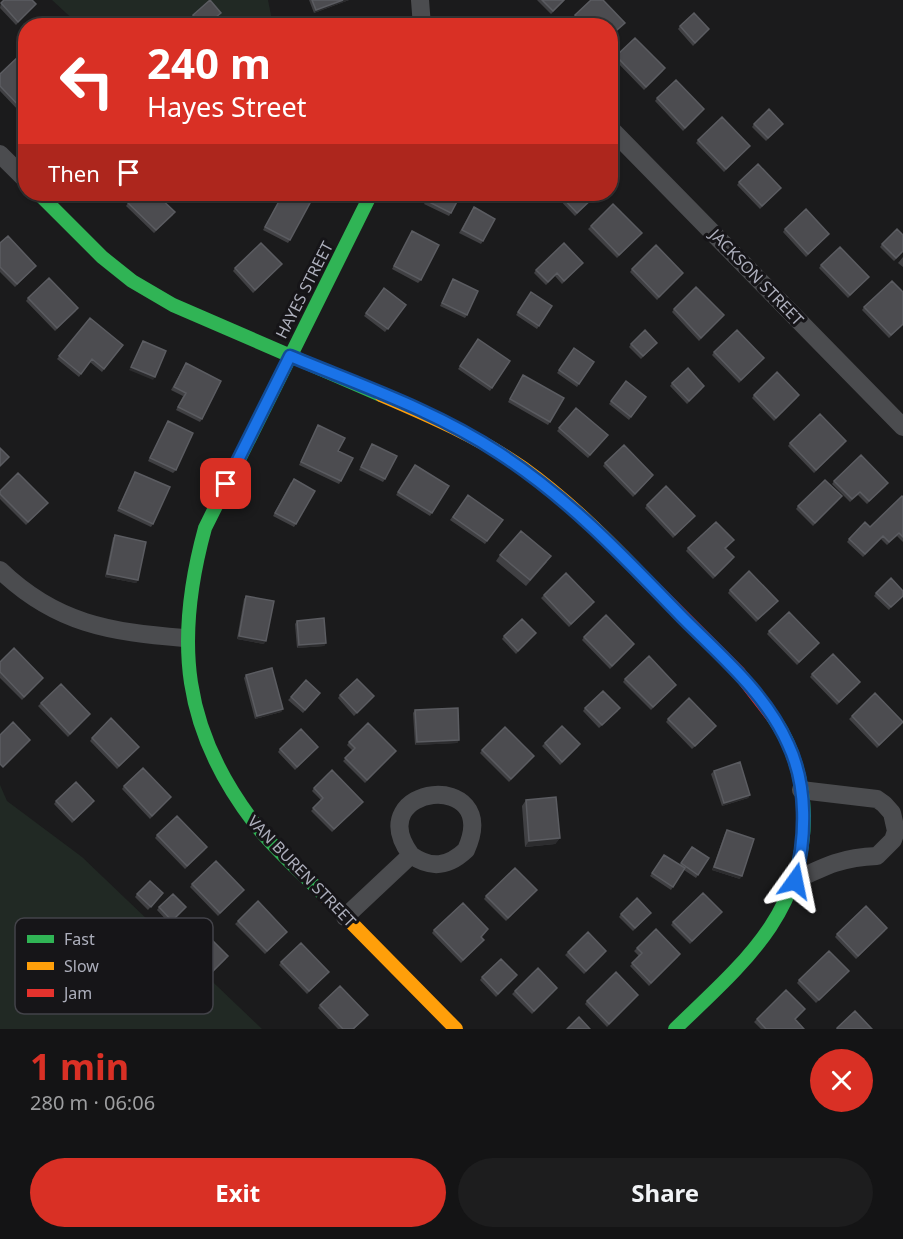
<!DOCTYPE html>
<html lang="en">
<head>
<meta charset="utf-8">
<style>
  body { margin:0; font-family:"Noto Sans",sans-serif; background:#1d1d1e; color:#f1f3f6; height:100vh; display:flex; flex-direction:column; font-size:22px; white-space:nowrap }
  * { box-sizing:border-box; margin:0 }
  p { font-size:20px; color:#9d9ea0 }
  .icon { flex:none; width:33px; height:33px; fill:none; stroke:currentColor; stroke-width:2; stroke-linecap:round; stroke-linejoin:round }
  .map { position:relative; height:1029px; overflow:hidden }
  .panel { display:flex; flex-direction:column; background:#141415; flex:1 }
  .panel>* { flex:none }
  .hud { position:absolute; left:18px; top:18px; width:600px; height:183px; border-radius:24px; box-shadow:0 2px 4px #0004,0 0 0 2px #333334; background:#d93025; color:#fff; overflow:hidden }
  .pin { position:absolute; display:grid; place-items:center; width:51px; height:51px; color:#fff; margin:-26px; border-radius:12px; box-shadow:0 3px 9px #0006 }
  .me { position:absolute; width:66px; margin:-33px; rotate:12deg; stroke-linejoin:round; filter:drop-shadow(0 0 4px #0008) }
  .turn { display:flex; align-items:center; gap:21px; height:126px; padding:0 30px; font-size:27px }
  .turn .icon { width:78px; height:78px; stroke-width:2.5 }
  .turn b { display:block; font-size:42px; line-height:51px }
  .then { display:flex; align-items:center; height:57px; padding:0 30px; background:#0003; gap:12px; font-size:22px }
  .round { display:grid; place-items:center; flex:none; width:63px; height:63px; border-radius:32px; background:#1d1d1e }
  .headline { display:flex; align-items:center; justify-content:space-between; height:102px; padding:0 30px }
  h1 { font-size:36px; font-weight:700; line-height:45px; color:#d93025 }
  .action { display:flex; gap:12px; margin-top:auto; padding:12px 30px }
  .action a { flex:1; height:69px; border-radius:36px; background:#d93025; color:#fff; font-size:24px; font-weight:700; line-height:69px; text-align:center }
  .action a+a { background:#1d1d1e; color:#f1f3f6 }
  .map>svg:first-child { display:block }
  .green { fill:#212924 }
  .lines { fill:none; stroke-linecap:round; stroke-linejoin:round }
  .street { stroke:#4b4c4f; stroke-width:18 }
  .fast { stroke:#30b455; stroke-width:14 }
  .slow { stroke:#ff9f0a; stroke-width:14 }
  .jam { stroke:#e5322d; stroke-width:14 }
  .wall { fill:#404043 }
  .shaded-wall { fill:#2c2c2e }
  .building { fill:#4c4c50; stroke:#5b5c61; stroke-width:1.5 }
  .route-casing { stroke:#114b97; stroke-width:15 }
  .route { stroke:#1a73e8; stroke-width:10 }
  .labels { text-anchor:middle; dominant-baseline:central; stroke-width:6; stroke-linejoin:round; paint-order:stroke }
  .street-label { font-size:16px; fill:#adafbc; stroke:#161518 }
  .key { fill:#161518; stroke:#434349; stroke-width:1.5 }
  .key-label { font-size:16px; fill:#adafbc }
</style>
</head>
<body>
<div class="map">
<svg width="903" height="1029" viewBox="0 0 903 1029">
  <rect width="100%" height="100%" fill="#1b1b1c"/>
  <path class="green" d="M52 0H268L273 25H79Z
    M0 785 7 801 82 857 262 1029H0Z"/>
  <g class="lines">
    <path class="street" d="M420 0 422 26
      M610 128 903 427
      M0 154 26 180
      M0 570C56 624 110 632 184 638
      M794 881C825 866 843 857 877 856L893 840 896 831 892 813 884 804 877 799 801 790
      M345 917 411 855C431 869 448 867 466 850 503 768 359 784 411 855"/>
    <path class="fast" d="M39 194 102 257 132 281 173 305 381 395
      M325 896C302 873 275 850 255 824 182 729 174 641 205 528L371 194
      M675 1029C740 966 804 915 804 816 803 781 793 746 773 717"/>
    <path class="slow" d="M381 395C430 416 479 437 523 468 569 501 609 541 648 582
      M325 896 456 1029"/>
    <path class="jam" d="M648 582 739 673 773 717"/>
  </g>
  <path class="wall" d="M309 0H349L314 13Z
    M537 0H565L551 14Z
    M1 3 36 4 16 25 0 8Z
    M193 15 218 16 207 26H198L191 18Z
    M575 15 622 26H580L573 18Z
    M680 26 709 29 693 46 678 29Z
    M616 56 663 71 644 90 614 59Z
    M0 74 26 104 19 111 0 91Z
    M657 98 704 109 683 131 655 101Z
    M754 124H783L766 141 752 127Z
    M698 140 750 146 724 172 696 143Z
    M739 182 781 188 760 209 737 185Z
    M283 194 290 240 288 243 263 230Z
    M430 194 451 213 449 216 424 204Z
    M554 194H598L575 216Z
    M128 203 173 215 154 233 126 206Z
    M472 210 483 241 481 244 459 233Z
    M591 226 642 233 617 258 588 229Z
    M785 229 829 234 806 257 783 232Z
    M412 231 421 280 418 283 392 269Z
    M903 235V252L894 261 880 247 882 244Z
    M0 243 36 266 15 287 0 272Z
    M903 257V267L898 263Z
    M583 263 562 284 555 276 546 285 534 273 536 270Z
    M282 264 253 293 233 271 235 268Z
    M821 265 869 277 848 298 819 268Z
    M632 269 683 273 657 300 630 272Z
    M453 279 467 315 465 318 440 306Z
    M384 288 406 305 385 332 364 316Z
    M531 292 552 306 537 329 516 315Z
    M28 298 76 311 55 331 26 301Z
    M864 307 903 325 889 338 862 310Z
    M674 309 724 315 699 341 672 312Z
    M90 318 123 345 102 372 90 362 79 377 57 359Z
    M478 339 510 361 490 391 458 369Z
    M657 343 641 359 629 347 631 344Z
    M574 348 594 362 577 387 557 373Z
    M714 352 764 358 739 383 712 355Z
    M186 363 202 419 200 422 176 410 183 396 171 390Z
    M521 378 550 422 548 425 508 402Z
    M626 381 646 397 629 420 609 404Z
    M672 383 702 389 687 404 670 386Z
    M754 395 797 398 774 421 752 398Z
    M576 408 608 435 588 458 557 431Z
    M168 421 176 470 173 473 148 461Z
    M318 425 338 451 341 481 339 484 299 465Z
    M790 443 844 444 814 473 788 446Z
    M372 444 385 479 383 482 359 470Z
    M605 463 651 478 633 497 603 466Z
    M415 465 449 486 430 516 396 495Z
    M135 472 153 524 151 527 117 511Z
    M834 481 886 486 867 504 858 495 850 502 832 484Z
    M291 482 296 524 294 527 273 516Z
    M0 491 48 503 26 525 0 499Z
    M468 495 503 520 485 544 450 520Z
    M842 496 813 526 796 509 798 506Z
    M903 497V542L897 536 887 545 881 539 863 557 847 542 849 539 870 527Z
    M647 505 695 516 673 538 645 508Z
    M115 535 138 580 136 583 105 577 113 538Z
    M734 540 726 549 732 560 713 579 686 551 688 548Z
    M500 555 547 562 526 586 496 561Z
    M730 590 775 604 756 622 728 593Z
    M903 591 889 610 874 596 876 593Z
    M544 595 592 605 569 627 541 598Z
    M246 596 264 644 237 639 244 599Z
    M297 621 326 643 324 646 297 648 295 624Z
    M769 631 817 646 797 665 767 634Z
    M536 633 516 654 502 639 504 636Z
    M584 637 632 647 610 669 582 640Z
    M0 662 43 678 22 700 0 678Z
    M812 674 858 685 837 705 810 677Z
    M246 675 283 709 281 712 255 719 244 678Z
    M625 679 676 685 651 710 623 682Z
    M320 693 303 713 288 700 291 697Z
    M340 695 374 696 354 716 338 698Z
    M41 703 90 714 68 737 38 706Z
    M585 708 618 711 599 728 583 711Z
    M415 710 459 740 457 743 415 745 413 713Z
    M852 716 901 725 877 748 849 719Z
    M668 719 714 729 692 749 666 722Z
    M92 738 139 747 117 769 90 741Z
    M349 742 396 751 365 783 343 761 353 751 347 745Z
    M545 743 578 747 560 765 542 746Z
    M318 747 295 770 278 752 280 749Z
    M482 750 534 756 509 782 480 753Z
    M714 771 750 795 748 798 722 806 711 774Z
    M124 786 171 797 150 819 122 789Z
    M314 788 360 805 332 832 311 811 321 800 312 791Z
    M526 800 560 838 555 844 525 847 522 806Z
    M56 801 92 804 72 823 54 804Z
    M727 830 740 879 712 870 725 833Z
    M157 835 205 850 185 869 155 838Z
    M692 847 709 858 696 878 684 870 671 890 650 876 664 855 680 865Z
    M192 884 244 890 218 916 190 887Z
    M537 890 506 921 484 899 486 896Z
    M163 893 148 910 135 897 137 894Z
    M159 907H186L170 924 157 910Z
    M722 912 690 944 671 925 673 922Z
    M651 913 633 931 619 917 621 914Z
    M238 921 287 932 265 954 235 924Z
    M488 929 481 937 484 940 461 963 432 933 434 930Z
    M885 931 856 959 835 937 837 934Z
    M637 948 678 957 649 986 630 966 639 956 634 951Z
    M568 952 604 954 584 974 565 955Z
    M190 959H226L205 980 188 962Z
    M281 962 329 972 307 994 279 965Z
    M849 971 816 1003 797 983 799 980Z
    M517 975 496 997 480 980 482 977Z
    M557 988 532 1014 512 994 515 991Z
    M638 995 607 1027 585 1004 587 1001Z
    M320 1005 366 1018 354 1029H338L318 1008Z
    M805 1009 795 1020 804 1029H761L754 1022 757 1019Z"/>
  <path class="shaded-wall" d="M343 0H349L314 13 316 10Z
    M176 194H182L198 200 196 203Z
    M131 367 155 377 153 380 129 370Z
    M107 574 138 580 136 583 105 577Z
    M239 636 266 641 264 644 237 639Z
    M326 643 324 646 297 648 299 645Z
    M283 709 281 712 255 719 257 716Z
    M459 740 457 743 415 745 417 742Z
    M750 795 748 798 722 806 724 803Z
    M560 838 555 844 525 847 529 841Z
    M714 867 742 876 740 879 712 870Z"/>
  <path class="building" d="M4 0H32L36 4 18 22 1 3Z
    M210 0 221 13 205 26H202L193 15Z
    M312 0H343L316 10Z
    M542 0H564L553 11Z
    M591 0H603L625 23 610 36V26H585L575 15Z
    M694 13 709 29 695 43 680 26Z
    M635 38 665 68 646 87 616 56Z
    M21 54 26 59V103L21 108 0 86V74Z
    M676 80 704 109 685 128 657 98Z
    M769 109 783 124 768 138 754 124Z
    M722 117 750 146 726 169 698 140Z
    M758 164 781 188 762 206 739 182Z
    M137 194H156L175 212 156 230 128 203Z
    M182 194H201L198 200Z
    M283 194H292L310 203 290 240 265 227Z
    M430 194H461L451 213 427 201Z
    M559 194H597L577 213Z
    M613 204 642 233 619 255 591 226Z
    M474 207 495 219 483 241 462 230Z
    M806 209 829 234 808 254 785 229Z
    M897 229 903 235V251L896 258 882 244Z
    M412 231 439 245 421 280 394 266Z
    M8 236 36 266 17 284 0 267V243Z
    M261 243 282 264 255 290 235 268Z
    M564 243 583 263 564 281 557 273 548 282 536 270Z
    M656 245 683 273 659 297 632 269Z
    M840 247 869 277 850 295 821 265Z
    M49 278 78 308 57 328 28 298Z
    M453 279 478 291 467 315 442 303Z
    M892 281 903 292V324L891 335 864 307Z
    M696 287 724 315 701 338 674 309Z
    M384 288 406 305 388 329 366 313Z
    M531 292 552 306 539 326 518 312Z
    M90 318 123 345 104 369 92 359 81 374 59 356Z
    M645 330 657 343 643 356 631 344Z
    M737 330 764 358 741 380 714 352Z
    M478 339 510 361 492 388 460 366Z
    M143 341 166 351 155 377 131 367Z
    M574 348 594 362 579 384 559 370Z
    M186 363 221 381 202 419 178 407 186 393 174 387Z
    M688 368 704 386 689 401 672 383Z
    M777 372 799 395 776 418 754 395Z
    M523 375 564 398 550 422 510 399Z
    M626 381 646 397 631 417 611 401Z
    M576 408 608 435 590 455 559 428Z
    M820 414 846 441 816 470 790 443Z
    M168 421 193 433 176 470 150 458Z
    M318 425 345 438 338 451 353 458 341 481 301 462Z
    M372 444 397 456 385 479 361 467Z
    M624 445 653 475 635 494 605 463Z
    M0 448 9 457 0 466Z
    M861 455 888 483 869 501 860 492 852 499 834 481Z
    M415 465 449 486 432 513 398 492Z
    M135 472 170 487 153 524 119 508Z
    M18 473 48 503 28 522 0 494V491Z
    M294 479 315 491 296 524 275 513Z
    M825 480 842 496 815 523 798 506Z
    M666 486 695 516 675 535 647 505Z
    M468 495 503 520 487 541 453 517Z
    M902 496 903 497V537L899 533 889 542 883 536 865 554 849 539 865 522 870 527Z
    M716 522 734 540 725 548 734 557 715 576 688 548Z
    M521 531 551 556 530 580 500 555Z
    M115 535 146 542 138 580 107 574Z
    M749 571 778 601 758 619 730 590Z
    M566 573 594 602 571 624 544 595Z
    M891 578 903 591V596L891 607 876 593Z
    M246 596 274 601 266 641 239 636Z
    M789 612 819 643 799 662 769 631Z
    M606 615 634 644 612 666 584 637Z
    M324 618 326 643 299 645 297 621Z
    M522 619 536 633 518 651 504 636Z
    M14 648 43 678 24 697 0 672V662Z
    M833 654 860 682 839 702 812 674Z
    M649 656 676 685 653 707 625 679Z
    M272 668 283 709 257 716 246 675Z
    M357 679 374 696 357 713 340 695Z
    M306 680 320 693 305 710 291 697Z
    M61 684 90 714 70 734 41 703Z
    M603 691 620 708 602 725 585 708Z
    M875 693 903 722 879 745 852 716Z
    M689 698 716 726 695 746 668 719Z
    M458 708 459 740 417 742 415 710Z
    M111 718 139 747 119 766 92 738Z
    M13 722 30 740 3 767 0 764V735Z
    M368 723 396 751 367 780 345 758 355 748 349 742Z
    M562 726 580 744 562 762 545 743Z
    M505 727 534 756 511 779 482 750Z
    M301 729 318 747 297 767 280 749Z
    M740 762 750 795 724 803 714 771Z
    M143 768 171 797 152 816 124 786Z
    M332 770 363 802 334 829 313 808 323 798 314 788Z
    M76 782 94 801 74 820 56 801Z
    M556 797 560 838 529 841 526 800Z
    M177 816 207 847 187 866 157 835Z
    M727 830 754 839 742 876 714 867Z
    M692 847 709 858 698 875 681 863Z
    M664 855 685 868 673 887 652 873Z
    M216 861 244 890 220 913 192 884Z
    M515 868 537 890 508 918 486 896Z
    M150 881 163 893 151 907 137 894Z
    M703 893 722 912 692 941 673 922Z
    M173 894 186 907 172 921 159 907Z
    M637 898 651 913 635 928 621 914Z
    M258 901 287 932 267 951 238 921Z
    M463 903 488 929 481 937 484 940 463 960 434 930Z
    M866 906 887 928 858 956 837 934Z
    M656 929 680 954 651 983 632 963 642 953 637 948Z
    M588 932 606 951 586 971 568 952Z
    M211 939 228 956 207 977 190 959Z
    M301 943 329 972 309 991 281 962Z
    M829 951 849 971 819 1000 799 980Z
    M501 959 517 975 498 994 482 977Z
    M538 968 557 988 534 1011 515 991Z
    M616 972 638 995 609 1024 587 1001Z
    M340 986 368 1015 353 1029H343L320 1005Z
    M786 990 805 1009 795 1019 804 1029H766L757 1019Z
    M855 1011 872 1029H837V1028Z
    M579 1017 590 1029H567Z"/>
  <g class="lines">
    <g class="route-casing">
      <path id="route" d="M226 484 290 356C360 385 436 411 499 453 570 499 626 559 684 619 722 657 766 694 788 744 808 786 806 838 795 881"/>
    </g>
    <use href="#route" class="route"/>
  </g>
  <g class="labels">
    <g class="street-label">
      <text transform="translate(757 277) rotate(46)">JACKSON STREET</text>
      <text transform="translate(304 290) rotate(-63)">HAYES STREET</text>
      <text transform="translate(302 871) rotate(46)">VAN BUREN STREET</text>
    </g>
  </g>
  <rect x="15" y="918" width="198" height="96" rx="9" class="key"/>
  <rect x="27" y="935" width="27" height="8" fill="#30b455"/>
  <rect x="27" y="962" width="27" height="8" fill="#ff9f0a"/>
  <rect x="27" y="989" width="27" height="8" fill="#e5322d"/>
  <g class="key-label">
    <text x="64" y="945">Fast</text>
    <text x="64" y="972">Slow</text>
    <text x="64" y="999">Jam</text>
  </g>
</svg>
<div class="pin" style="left:226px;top:484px;background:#d93025"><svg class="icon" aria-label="arrive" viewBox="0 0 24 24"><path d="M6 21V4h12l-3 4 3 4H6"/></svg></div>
<svg class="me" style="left:795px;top:881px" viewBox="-20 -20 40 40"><path d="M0-17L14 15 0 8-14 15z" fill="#1a73e8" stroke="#fff" stroke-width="4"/></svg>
<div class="hud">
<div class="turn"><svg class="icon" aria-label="left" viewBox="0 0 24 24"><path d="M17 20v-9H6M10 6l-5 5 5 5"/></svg><div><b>240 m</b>Hayes Street</div></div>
<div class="then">Then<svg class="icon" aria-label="arrive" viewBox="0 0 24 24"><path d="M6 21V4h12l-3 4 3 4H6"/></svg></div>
</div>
</div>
<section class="panel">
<div class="headline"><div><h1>1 min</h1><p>280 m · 06:06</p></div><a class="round" style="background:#d93025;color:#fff"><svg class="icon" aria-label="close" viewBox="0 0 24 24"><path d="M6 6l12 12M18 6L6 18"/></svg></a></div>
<div class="action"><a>Exit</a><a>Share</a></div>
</section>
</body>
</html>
